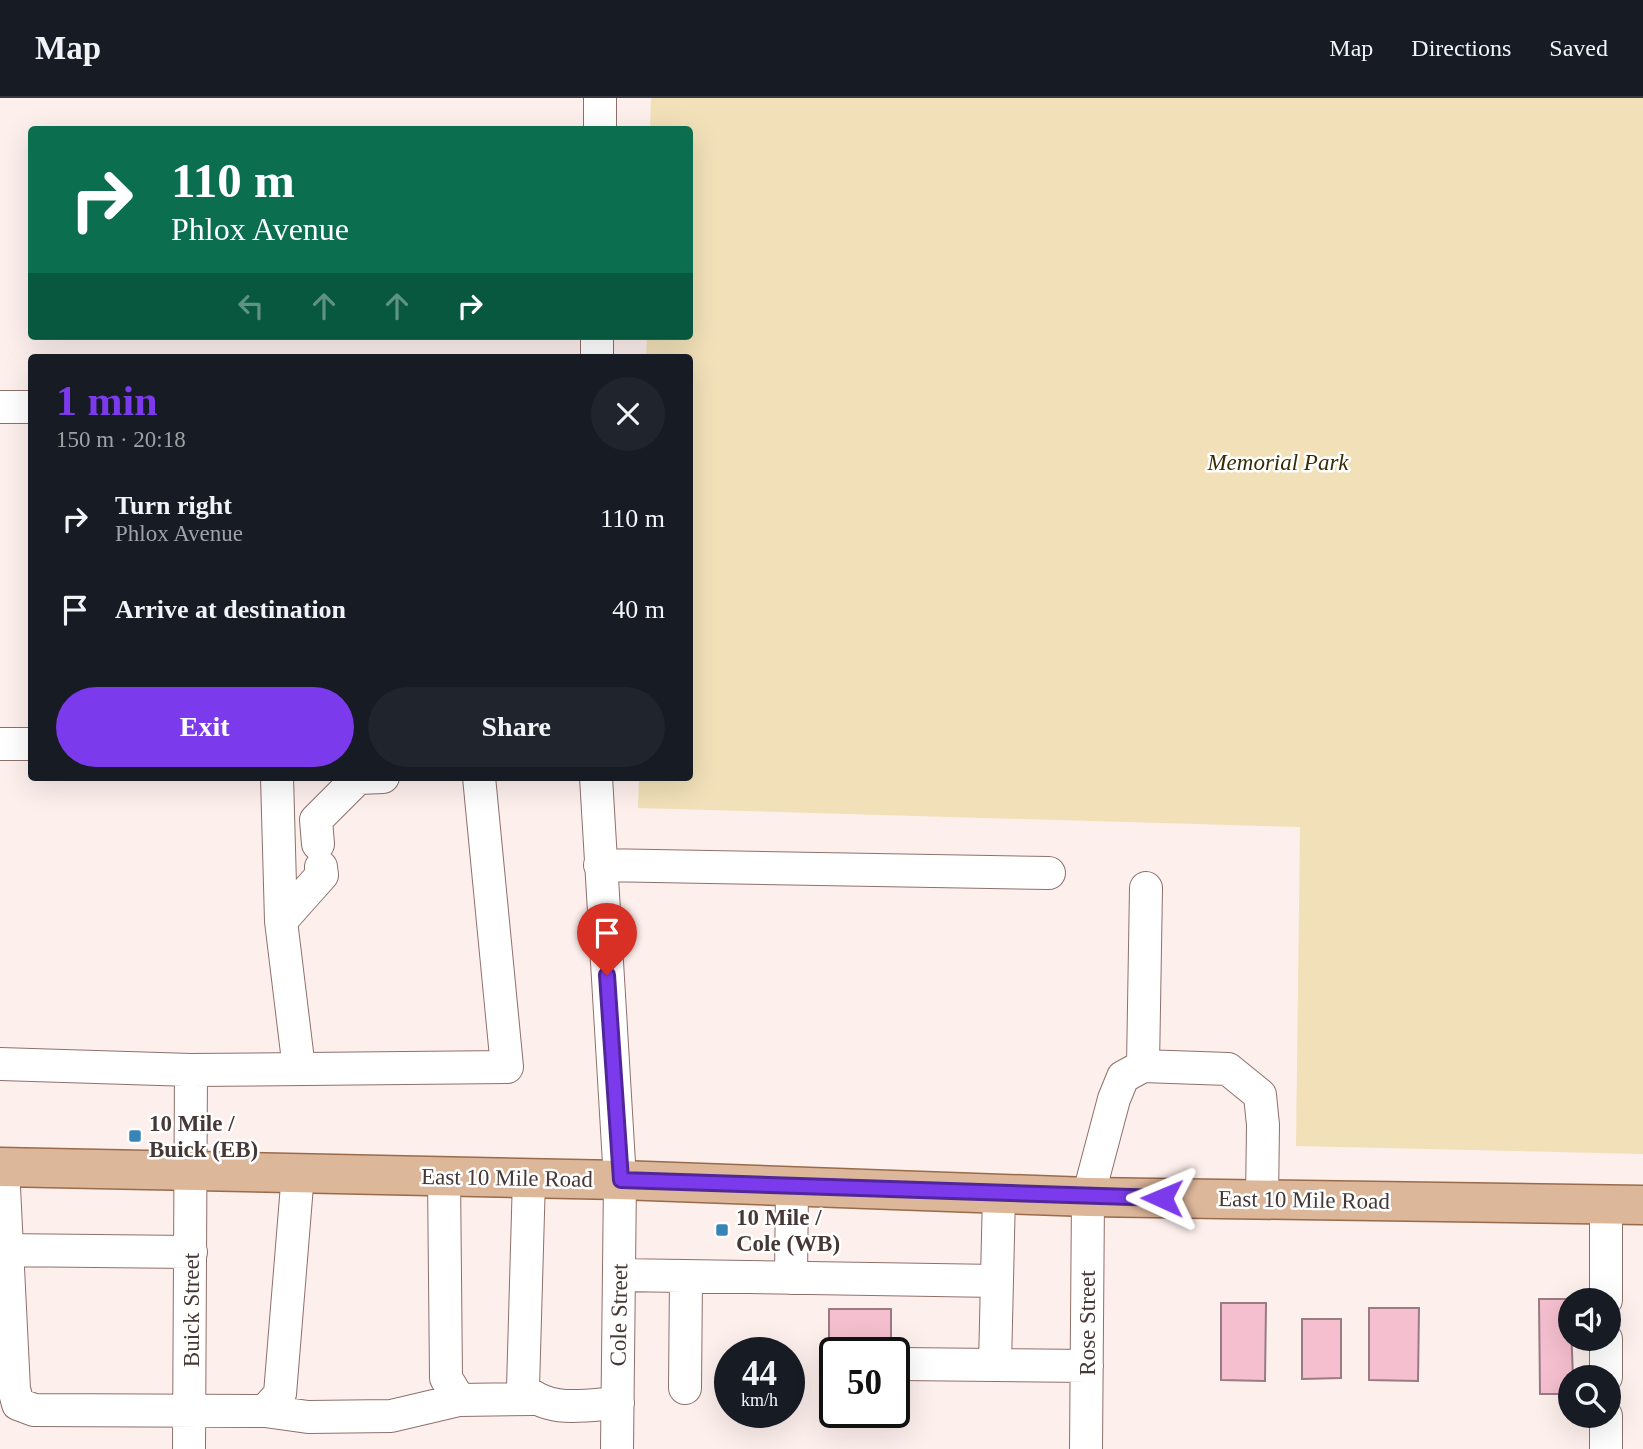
<!DOCTYPE html>
<html lang="en">
<head>
<meta charset="utf-8">
<style>
  body { margin:0; font-family:"Times New Roman",serif; background:#20242c; color:#f1f3f6; height:100vh; display:flex; flex-direction:column; font-size:26px; white-space:nowrap }
  * { box-sizing:border-box; margin:0 }
  p { font-size:23px; color:#9ea1a6 }
  .icon { flex:none; width:38px; height:38px; fill:none; stroke:currentColor; stroke-width:2; stroke-linecap:round; stroke-linejoin:round }
  .map { position:relative; flex:1; overflow:hidden }
  .panel { position:absolute; left:28px; top:256px; width:665px; height:427px; display:flex; flex-direction:column; background:#171b24; border-radius:7px; box-shadow:0 7px 28px #0002 }
  .panel>* { flex:none }
  .top-card { position:absolute; left:28px; top:28px; width:665px; height:214px; border-radius:7px; box-shadow:0 7px 28px #0002; background:#0b6e4f; color:#fff; overflow:hidden }
  .tools { position:absolute; left:1558px; top:1190px; display:grid; gap:14px }
  .tools a { display:grid; place-items:center; width:63px; height:63px; border-radius:50%; background:#171b24; box-shadow:0 7px 28px #0002; font-size:35px }
  .speed { position:absolute; left:714px; top:1239px; display:flex; gap:14px; font-size:35px; font-weight:700; text-align:center }
  .speed>* { display:grid; place-content:center; width:91px; height:91px; border-radius:50%; background:#171b24; box-shadow:0 7px 28px #0002; line-height:1 }
  .speed small { font-size:18px; font-weight:400 }
  .speed .limit { border:4px solid #111; border-radius:10px; background:#fff; color:#111 }
  .pin { position:absolute; display:grid; place-items:center; width:60px; height:60px; color:#fff; margin:-72px -30px; border-radius:50% 50% 50% 0; rotate:-45deg; box-shadow:0 0 7px #0007 }
  .pin .icon { rotate:45deg }
  .me { position:absolute; width:77px; margin:-38px; rotate:271deg; stroke-linejoin:round; filter:drop-shadow(0 0 5px #0008) }
  .turn { display:flex; align-items:center; gap:24px; height:147px; padding:0 28px; font-size:32px }
  .turn .icon { width:91px; height:91px; stroke-width:2.5 }
  .turn b { display:block; font-size:49px; line-height:60px }
  .lanes { display:flex; align-items:center; height:66px; padding:0 28px; background:#0003; justify-content:center; gap:35px; direction:ltr }
  .lanes .off { opacity:.35 }
  .round { display:grid; place-items:center; flex:none; width:74px; height:74px; border-radius:37px; background:#20242c }
  .headline { display:flex; align-items:center; justify-content:space-between; height:119px; padding:0 28px }
  h1 { font-size:42px; font-weight:700; line-height:52px; color:#7c3aed }
  .cta { display:flex; gap:14px; margin-top:auto; padding:14px 28px }
  .cta a { flex:1; height:80px; border-radius:42px; background:#7c3aed; color:#fff; font-size:28px; font-weight:700; line-height:80px; text-align:center }
  .cta a+a { background:#20242c; color:#f1f3f6 }
  ul { padding:0; list-style:none }
  li { display:flex; align-items:center; gap:21px; height:91px; padding:0 28px }
  li div { flex:1 }
  li b { display:block; font-size:26px }
  li em { font-style:normal }
  header { display:flex; align-items:center; gap:42px; box-sizing:border-box; height:98px; padding:0 35px; background:#171b24; border-bottom:2px solid #363941 }
  header strong { font-size:33px }
  nav { display:flex; gap:38px; margin-inline-start:auto; font-size:24px }
  .map>svg:first-child { display:block }
  .green { fill:#f1e0b8 }
  .building { fill:#f5bfcf; stroke:#997b83; stroke-width:2 }
  .lines { fill:none; stroke-linecap:round; stroke-linejoin:round }
  .minor-casing { stroke:#8e706b; stroke-width:34 }
  .major-casing { stroke:#996b4b; stroke-width:41 }
  .minor { stroke:#fff; stroke-width:32 }
  .major { stroke:#ddb79a; stroke-width:38 }
  .route-casing { stroke:#51269a; stroke-width:18 }
  .route { stroke:#7c3aed; stroke-width:12 }
  .poi-dot { fill:#3984b7; stroke:#fff; stroke-width:2.5 }
  .labels { text-anchor:middle; dominant-baseline:central; stroke-width:5; stroke-linejoin:round; paint-order:stroke }
  .park-label { font-size:23px; font-style:italic; fill:#392b04; stroke:#fff }
  .poi-label { font-size:23px; font-weight:bold; fill:#463836; stroke:#fff; text-anchor:start }
  .street-label { font-size:23px; fill:#463836; stroke:#fff }
</style>
</head>
<body>
<header>
<strong>Map</strong>
<nav><a>Map</a><a>Directions</a><a>Saved</a></nav>
</header>
<div class="map">
<svg width="1643" height="1351" viewBox="0 0 1643 1351">
  <rect width="100%" height="100%" fill="#fdefec"/>
  <path class="green" d="M651 0H1643V1056L1296 1048 1300 729 638 710 639 679H690V259H646L647 238H690V32L650 31Z"/>
  <path class="building" d="M1539 1201H1572L1570 1202 1573 1279H1570V1296H1540Z
    M1221 1205H1266L1265 1283 1221 1282Z
    M1369 1210H1419L1418 1283 1369 1282Z
    M829 1211H891V1255H835V1298H829Z
    M1302 1221H1341V1280L1302 1281Z"/>
  <g class="lines">
    <g class="minor-casing">
      <path id="minor" d="M600 32V0
        M597 259V238
        M0 309H32
        M0 646H32
        M277 679 281 823 299 971
        M596 679 620 1082 617 1351
        M318 746 316 722 358 680 383 679
        M600 767 1049 775
        M281 823 322 777 321 769
        M0 966 191 972 507 969 479 679
        M1143 968 1146 790
        M3 1069 14 1291 18 1306 34 1312 265 1313 280 1296 298 1075
        M444 1078 446 1280 459 1302 534 1301
        M529 1080 523 1290C548 1316 585 1307 618 1305
        M999 1096 995 1267 1087 1268
        M1606 1106V1202
        M0 1152 191 1154
        M619 1177 997 1183
        M791 1180 792 1089
        M1606 1241V1279
        M900 1266 995 1267
        M685 1290 686 1179
        M265 1313 308 1319 391 1318 459 1302
        M1606 1318V1351
        M189 1351 191 972
        M1086 1351 1088 1099 1114 1001 1123 979 1143 968 1228 971 1260 997 1263 1027 1262 1102"/>
    </g>
    <g class="major-casing">
      <path id="major" d="M0 1069 620 1082 1088 1099 1643 1107"/>
    </g>
    <use href="#minor" class="minor"/>
    <use href="#major" class="major"/>
  </g>
  <g class="lines">
    <g class="route-casing">
      <path id="route" d="M607 877 621 1082 1162 1100"/>
    </g>
    <use href="#route" class="route"/>
  </g>
  <g class="poi-dot">
    <rect x="128" y="1031" width="14" height="14" rx="3.5"/>
    <rect x="715" y="1125" width="14" height="14" rx="3.5"/>
  </g>
  <g class="labels">
    <g class="park-label">
      <text x="1278" y="364">Memorial Park</text>
    </g>
    <g class="poi-label">
      <text x="149" y="1025">10 Mile /<tspan x="149" dy="26">Buick (EB)</tspan></text>
      <text x="736" y="1119">10 Mile /<tspan x="736" dy="26">Cole (WB)</tspan></text>
    </g>
    <g class="street-label">
      <text transform="translate(507 1080) rotate(1)">East 10 Mile Road</text>
      <text transform="translate(1304 1102) rotate(1)">East 10 Mile Road</text>
      <text transform="translate(191 1212) rotate(-90)">Buick Street</text>
      <text transform="translate(619 1217) rotate(-89)">Cole Street</text>
      <text transform="translate(1087 1225) rotate(-90)">Rose Street</text>
    </g>
  </g>
</svg>
<div class="tools">
<a><svg class="icon" aria-label="sound" viewBox="0 0 24 24"><path d="M4 9h4l5-4v14l-5-4H4zM17 9q2 3 0 6"/></svg></a>
<a><svg class="icon" aria-label="search" viewBox="0 0 24 24"><circle cx="10" cy="10" r="6"/><path d="M15 15l6 6"/></svg></a>
</div>
<div class="speed"><div>44<small>km/h</small></div><div class="limit">50</div></div>
<div class="pin" style="left:607px;top:877px;background:#d93025"><svg class="icon" aria-label="arrive" viewBox="0 0 24 24"><path d="M6 21V4h12l-3 4 3 4H6"/></svg></div>
<svg class="me" style="left:1162px;top:1100px" viewBox="-20 -20 40 40"><path d="M0-17L14 15 0 8-14 15z" fill="#7c3aed" stroke="#fff" stroke-width="4"/></svg>
<div class="top-card">
<div class="turn"><svg class="icon" aria-label="right" viewBox="0 0 24 24"><path d="M7 20v-9h11M14 6l5 5-5 5"/></svg><div><b>110 m</b>Phlox Avenue</div></div>
<div class="lanes"><svg class="icon off" aria-label="left" viewBox="0 0 24 24"><path d="M17 20v-9H6M10 6l-5 5 5 5"/></svg><svg class="icon off" aria-label="ahead" viewBox="0 0 24 24"><path d="M12 20V5M6 11l6-6 6 6"/></svg><svg class="icon off" aria-label="ahead" viewBox="0 0 24 24"><path d="M12 20V5M6 11l6-6 6 6"/></svg><svg class="icon" aria-label="right" viewBox="0 0 24 24"><path d="M7 20v-9h11M14 6l5 5-5 5"/></svg></div>
</div>
<section class="panel">
<div class="headline"><div><h1>1 min</h1><p>150 m · 20:18</p></div><a class="round"><svg class="icon" aria-label="close" viewBox="0 0 24 24"><path d="M6 6l12 12M18 6L6 18"/></svg></a></div>
<ul>
<li><svg class="icon" aria-label="right" viewBox="0 0 24 24"><path d="M7 20v-9h11M14 6l5 5-5 5"/></svg><div><b>Turn right</b><p>Phlox Avenue</p></div><em>110 m</em></li>
<li><svg class="icon" aria-label="arrive" viewBox="0 0 24 24"><path d="M6 21V4h12l-3 4 3 4H6"/></svg><div><b>Arrive at destination</b></div><em>40 m</em></li>
</ul>
<div class="cta"><a>Exit</a><a>Share</a></div>
</section>
</div>
</body>
</html>
